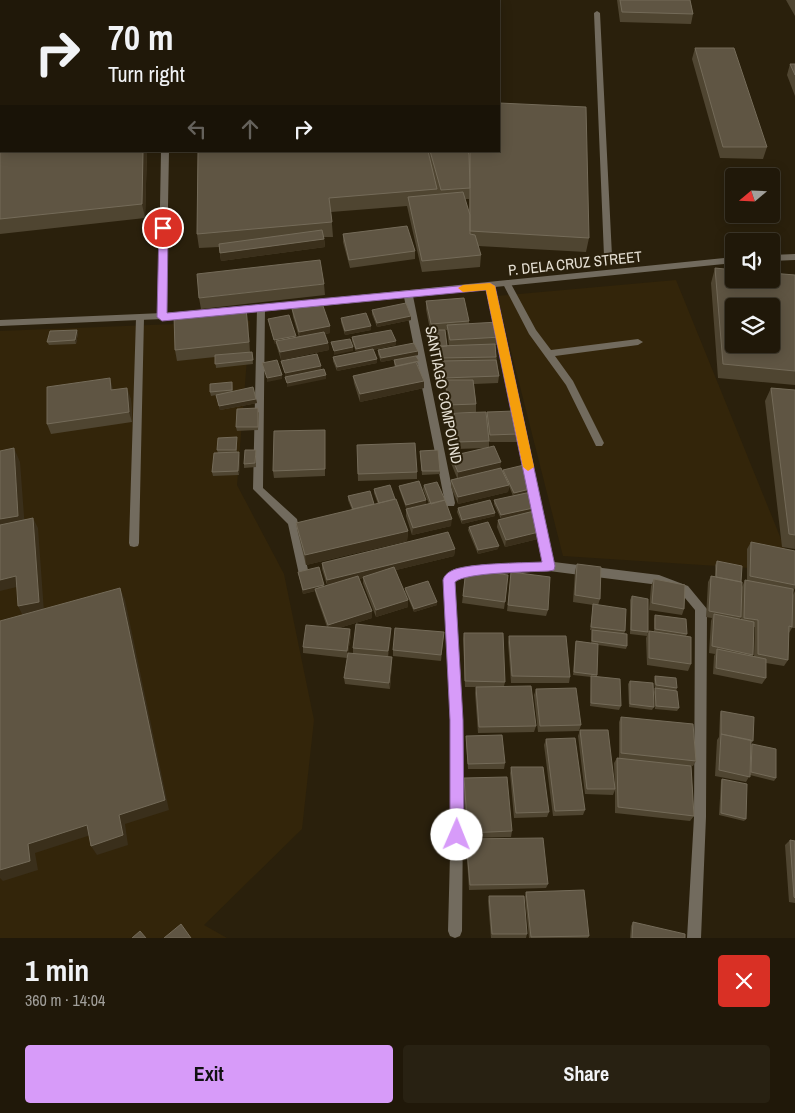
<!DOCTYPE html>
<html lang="en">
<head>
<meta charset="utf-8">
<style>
  body { margin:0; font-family:"Archivo Narrow",sans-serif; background:#282112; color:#f1f3f6; height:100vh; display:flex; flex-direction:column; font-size:19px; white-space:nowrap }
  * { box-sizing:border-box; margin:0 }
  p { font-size:16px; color:#a2a09c }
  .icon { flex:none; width:28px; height:28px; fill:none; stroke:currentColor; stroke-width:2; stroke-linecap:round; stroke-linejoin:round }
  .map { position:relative; height:938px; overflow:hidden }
  .side { display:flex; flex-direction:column; background:#201809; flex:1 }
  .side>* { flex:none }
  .hud { position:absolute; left:0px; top:0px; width:500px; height:152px; box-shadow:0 2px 12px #0003,0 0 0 1px #3d372a; background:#201809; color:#f1f3f6; overflow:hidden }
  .needle { width:32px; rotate:251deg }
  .tools { position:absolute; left:725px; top:168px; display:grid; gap:10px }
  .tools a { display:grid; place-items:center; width:55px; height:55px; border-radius:5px; background:#201809; box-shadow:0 2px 12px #0003,0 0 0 1px #3d372a; font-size:25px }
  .pin { position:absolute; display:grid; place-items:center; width:42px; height:42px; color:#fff; margin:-21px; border:2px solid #fff; border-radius:50%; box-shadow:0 1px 5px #0007 }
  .me { position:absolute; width:55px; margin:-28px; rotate:1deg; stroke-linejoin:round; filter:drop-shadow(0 0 4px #0008) }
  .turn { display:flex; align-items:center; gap:18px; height:105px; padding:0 25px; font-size:22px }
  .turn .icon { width:65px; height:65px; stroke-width:2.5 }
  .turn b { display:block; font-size:35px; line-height:42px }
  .lanes { display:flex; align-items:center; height:48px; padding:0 25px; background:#0003; justify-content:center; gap:25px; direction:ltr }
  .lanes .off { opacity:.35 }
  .round { display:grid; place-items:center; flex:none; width:52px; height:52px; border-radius:5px; background:#282112 }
  .summary { display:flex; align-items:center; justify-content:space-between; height:85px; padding:0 25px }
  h1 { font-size:30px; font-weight:700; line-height:38px }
  .cta { display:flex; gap:10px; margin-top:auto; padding:10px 25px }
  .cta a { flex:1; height:58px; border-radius:5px; background:#d79bf9; color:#111; font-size:20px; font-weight:700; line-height:58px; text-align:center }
  .cta a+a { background:#282112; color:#f1f3f6 }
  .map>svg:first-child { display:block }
  .built { fill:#33250a }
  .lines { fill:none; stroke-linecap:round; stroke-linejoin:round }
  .service { fill:#726b5e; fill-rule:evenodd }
  .minor { fill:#726b5e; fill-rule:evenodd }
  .wall { fill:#4f4531; fill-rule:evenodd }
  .shaded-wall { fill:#3a2f1b }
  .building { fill:#5f5543; stroke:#746b59; fill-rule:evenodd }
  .route { fill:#d79bf9; stroke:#8c65a2 }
  .slow { fill:#f59e0b }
  .labels { text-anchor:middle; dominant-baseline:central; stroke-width:4; stroke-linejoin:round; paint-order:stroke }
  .street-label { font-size:15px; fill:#e5dfd3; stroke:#2a200c }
</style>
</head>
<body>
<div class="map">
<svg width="795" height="938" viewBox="0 0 795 938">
  <rect width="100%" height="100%" fill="#2a200c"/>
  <path class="built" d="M676 280 794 571 563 556 497 296Z
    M250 321 237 485 284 574 314 720 302 829 204 925 227 938H0V331Z"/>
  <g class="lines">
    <path class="service" d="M166 0H172V1H166Z
      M597 11 600 13 612 256 608 259 604 256 594 13Z
      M161 151H169L166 317 162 320 158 317Z
      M507 281 510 282 536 330 551 350 638 339 643 342 638 345 555 356 573 381 604 443 602 446H596L566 385 529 334 503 284Z
      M261 305 265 308 263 488 297 519 308 570 307 573 303 575 299 573 298 570 288 524 253 489 257 308Z
      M140 315 144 318 139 543 138 546 134 547 130 546 129 543 136 318Z"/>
    <path class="minor" d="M795 254V260L771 261V255Z
      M734 257V263L495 287 554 562 659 575 688 586 707 609 706 817 701 938H687L694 817 695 610 680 592 659 585 549 571 479 575 458 579 455 582 462 720 463 816 462 931 460 936 455 938 450 936 448 931 451 816 450 720 444 580 451 572 479 565 543 562 486 288 413 296 455 503 454 506H446L445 503 404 297 233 314 229 311 233 308Z
      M186 312 190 315 186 318 0 326V320Z"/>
  </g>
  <path class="wall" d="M192 0H323L322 1H192Z
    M332 0H475V1H331Z
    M617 0H690L693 14 691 24 620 22Z
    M786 0H795V16Z
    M0 16 1 151H147L145 218 0 234Z
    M695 48 767 147 763 159 720 158 692 59Z
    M790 64H795V96L787 75Z
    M198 151H468L469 153V151H499L589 238 586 252 478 246 481 255 480 267 422 272 407 206 331 212 333 237H324L325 247 221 261 219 247 199 248 197 234ZM465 199H469V212Z
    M343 234 415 251V259L350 268 343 242Z
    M715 268 795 275V385L718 378 711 283Z
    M324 284 325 295 201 309 199 298Z
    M426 301 469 321V323L501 337V344L495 345 499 376 498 383 474 384 476 404V412H448L445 385H443L441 366H440L439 351H431L430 330 426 309ZM445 330H447L449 346H447Z
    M292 309 330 326V333L325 334 328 343 329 350 281 360 276 344H275L268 319 296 337H299L293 317Z
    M372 310 411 316V320L377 327 372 314Z
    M341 318 371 330 345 335 341 322Z
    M248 319 250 352H252L253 364 216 368 215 357 177 361 175 350Z
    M78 333 76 344 49 345 47 342Z
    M352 337 396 345 373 350 377 359V363L337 371 333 361V357L356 352 352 341Z
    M378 350 418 355 381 362 378 354Z
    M394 360 419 365H418L424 388 360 402 354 383 353 376 395 367 394 364Z
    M232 382 233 391 256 399 257 403 220 410 216 395 211 396 210 392Z
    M771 388 795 390V549L782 547 765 401Z
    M113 390 131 399 132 422 51 434 47 424Z
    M259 412 258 430 237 431 236 427Z
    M487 412 518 434 517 442H489V448L503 472V470L533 491 531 492 538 507 537 510 501 519 494 504V500L513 496 509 486 508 492 458 504 451 487V480L457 478 451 463V456L487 448 456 449 454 420V413L487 419Z
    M325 437V476L274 478 273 471Z
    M237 441V452L240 456 239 475 213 476 212 472 218 453 217 450Z
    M357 445 417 472V479L358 481Z
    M420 451 440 471V474L422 475Z
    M256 454V467L244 468V464Z
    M424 485 451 526 412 535 406 516V509L429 504 423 489Z
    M399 486 426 504 406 508 399 489Z
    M374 489 408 531 407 541 306 565 298 533 296 523 352 510 348 500V496L374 504H378L374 493Z
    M458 508 495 516 462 524 457 512Z
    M498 520 542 538 505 547 497 527Z
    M469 527 498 549 478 554 468 530Z
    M751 542 795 551V588L793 592V595L795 591V628H792L789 633 788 660 784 666 766 663V678L762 684 713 674 714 656 715 654 709 653 711 621 712 618 706 617 708 582 711 576H715V565L717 561 741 582V617L740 619 741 620 742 587 745 580H747V549ZM754 627H755L754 657H752L753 655Z
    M455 549 454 556 396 570 408 607 376 617 363 583V578L359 579 372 618 339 628 350 629 351 635 347 658 303 653V647L327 627 316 595 315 591 303 594 298 572 324 586 327 585 322 569V563Z
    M577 564 600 599 598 605 625 631 624 634 627 646 626 649 598 645 597 677 621 706 619 710 590 706 591 677 573 675 575 644 576 641 591 643 592 630H590L593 605 573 602 575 571Z
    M466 569 505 602 504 609 462 603Z
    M511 572 548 610 546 616 507 611Z
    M654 579 684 609 682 615 649 610 651 586Z
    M405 588 437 605 414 612 405 591Z
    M632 596 648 632 647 636 630 634V600Z
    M655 615 687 634 686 636 691 664 688 671 647 665 646 638 649 631 654 632V619Z
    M391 628V634L388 657 392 663 390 689 345 684 344 678 353 653V648Z
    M444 632 441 661 393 656V650Z
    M464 633 505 682 504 686 536 726 534 732 478 733 475 693 476 687H465L463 639Z
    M509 636 570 677 569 683H511L508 642Z
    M655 676 677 688 676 691 679 708 677 711 655 709 654 692 655 689 654 679Z
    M630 681 654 707 652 710 629 707 628 684Z
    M536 689 581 725 579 731 538 732 534 695Z
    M721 711 753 741 751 743V746L752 744 776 778 774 781 750 775 746 782 715 776 717 740 719 737 720 714Z
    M621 717 696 761 693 766H691L694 816 690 821 615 813V790L613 795 585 794 578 736 580 730 615 787 614 763 617 758H619V722Z
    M466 736 505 763 504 769H468L466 742Z
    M546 739 585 810 583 815 553 816 544 745Z
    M511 767 549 812 547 817 514 818 510 773Z
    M464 778 512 831 511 837 467 838 463 784Z
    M722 779 746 819 744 821 719 815 721 781Z
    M466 839 548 884 546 888 469 890 466 844Z
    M790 840 795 841V903L789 902 785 845Z
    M526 892 589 936 588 938H529L525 896Z
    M489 896 527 934 526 938H491L488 901Z
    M633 922 685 938H630L631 926Z"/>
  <path class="shaded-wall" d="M3 0H25L16 1H4Z
    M315 0H323L322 1H314Z
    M143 151H147L145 218 142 204Z
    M324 239 325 247 221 261 220 253Z
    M246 308 248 319 250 353 249 342Z
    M411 316V320L377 327V323Z
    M330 326V333L300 339 299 332Z
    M371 326V330L345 335V331Z
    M77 330 78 333 76 344 75 340Z
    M296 336V340L276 341V344H275L274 340Z
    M396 341V345L356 353V349Z
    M328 343 329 350 281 360 280 352Z
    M353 347V351L334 355V351Z
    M418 351V355L381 362V358Z
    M377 359V363L337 371V367Z
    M321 366V370L285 377V373Z
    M282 375V379L267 382V378Z
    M326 375V379L287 387V383Z
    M110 378 113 389 114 401 111 390Z
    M424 381V388L360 402V394Z
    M127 388 131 399 132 422 129 412Z
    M256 399 257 403 220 410 219 406Z
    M14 448 20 462 25 529 0 534V519Z
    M239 452 240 456 239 475 238 471Z
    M501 462 500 469 458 479V472Z
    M509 485 508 492 458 504V497Z
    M534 488 533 491 513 496 514 493Z
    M426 500V504L406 508V505Z
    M538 507 537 510 501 519V515Z
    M495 513V516L462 524V520Z
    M33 518 38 528 44 612 23 616 18 606Z
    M452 519 451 526 412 535 413 528Z
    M408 531 407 541 306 565 305 555Z
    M543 531 542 538 505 547 506 540Z
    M499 546 498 549 478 554V550Z
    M455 549 454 556 363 578V577V578L327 587V580Z
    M16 576 21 586 0 591V580Z
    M324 585 315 589V591L303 594V590Z
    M120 588 125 600 169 810 125 824 128 845 97 855 91 846 119 815Z
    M408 600V607L376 617V610Z
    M437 602V605L414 612V609Z
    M372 611V618L329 631 328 625Z
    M391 628V634L388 658V651Z
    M350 629 351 635 347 658V651Z
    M392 657V663L390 689 389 683Z
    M87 825 94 834 35 853 38 870 3 881 0 878V870L28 844Z"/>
  <path class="building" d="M134 0H147V1H119Z
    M192 0H257L256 1H192Z
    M288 0H315L314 1H299Z
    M332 0H383L365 1H331Z
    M416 0H462V1H401Z
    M620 0H690L693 14 622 12Z
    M0 16H1V151H143L142 204 0 219Z
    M695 48H734L767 147H723Z
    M790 64H795V75Z
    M499 103 586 107 589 238 470 231V151H499Z
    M198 151H428L437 189 329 198 332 222 197 234Z
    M430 151H468L469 155 470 188 441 190Z
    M463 192 470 215V234L475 235 481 255 422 261 408 197Z
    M407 226 415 251 349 260 343 234Z
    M322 230 324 239 220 253 219 244Z
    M320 260 324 284 199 298 197 274Z
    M715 268 734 270V279H771V273L795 275V371L723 364ZM734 306H771V344H734Z
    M464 298 469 321 431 324 426 301Z
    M322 303 330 326 299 332 292 309Z
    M406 303 411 316 377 323 372 310Z
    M246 308 249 342 175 350 174 315Z
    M366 313 371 326 345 331 341 318Z
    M289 315 296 336 274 340 268 319Z
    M498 322 501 337 450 340 447 325Z
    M77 330 75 340 47 342 50 331Z
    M391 330 396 341 356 349 352 337Z
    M430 330H445L447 346 431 348Z
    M324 332 328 343 280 352 276 341Z
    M350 339 353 347 334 351 331 342Z
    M414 343 418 351 381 358 378 350Z
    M495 344 496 357 440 358 439 346Z
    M373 349 377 359 337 367 333 357Z
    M252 352 253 360 215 364V355Z
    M317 354 321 366 285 373 281 361Z
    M416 356 419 361 396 366 394 360Z
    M277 360 282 375 267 378 262 363Z
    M496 360 499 376 443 378 441 361Z
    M416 362 424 381 360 394 353 376Z
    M324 369 326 375 287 383 285 377Z
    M110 378 111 390 127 388 129 412 47 424V387Z
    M446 380H473L476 404 448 405Z
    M232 382V390L210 392V384Z
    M253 387 256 399 219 406 216 395Z
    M771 388 795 390V535L789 534Z
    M258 408V427H236L237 409Z
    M515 411 518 434 490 435 487 412Z
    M486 412 489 441 457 442 454 413Z
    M325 430V469L273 471 274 431Z
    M237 437 236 450H217L218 438Z
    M415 443 417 472 358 474 357 445Z
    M494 446 501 462 458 472 451 456Z
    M14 448 18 516 0 519V451Z
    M245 450H256L255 463 244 464Z
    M438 450 440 471H422L420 451Z
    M239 452 238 471 212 472 214 453Z
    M524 465 534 488 514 493 503 470Z
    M501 468 509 485 458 497 451 480Z
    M419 481 426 500 406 505 399 486Z
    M437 482 445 500 431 504 424 485Z
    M390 485 395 499 379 503 374 489Z
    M370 491 374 504 353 509 348 496Z
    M531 492 538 507 501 515 494 500Z
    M396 499 408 531 305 555 296 523Z
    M445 500 452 519 413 528 406 509Z
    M490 500 495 513 462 520 458 508Z
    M534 511 543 531 506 540 498 520Z
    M33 518 39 602 18 606 16 576 0 580V525Z
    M488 522 499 546 478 550 469 527Z
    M448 532 455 549 327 580 322 563Z
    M751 542 795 551V585L750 576Z
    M717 561 742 566 741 582 716 577Z
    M577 564 601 567 600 599 575 595Z
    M319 567 324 585 303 590 298 572Z
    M394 567 408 600 376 610 363 577Z
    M466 569 508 575 505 602 463 596Z
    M511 572 550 577 548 610 508 605Z
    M358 576 372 611 328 625 315 589Z
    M711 576 742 582 741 617 709 611Z
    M654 579 685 585 684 609 652 603Z
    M745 580 793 589 792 627 789 626 788 660 758 654V620L744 618Z
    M428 581 437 602 414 609 405 588Z
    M120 588 165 800 119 815 123 835 91 846 87 825 28 844 30 861 0 870V621Z
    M632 596 648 599V632L631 630Z
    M593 604 626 609 625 631 591 627Z
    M714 614 754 622 753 655 712 646Z
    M655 615 686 619 687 634 655 629Z
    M356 624 391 628 388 651 353 648Z
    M306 625 350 629 347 651 303 647Z
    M395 628 444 632 441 655 393 650Z
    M592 630 627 634V646L592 641Z
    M649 631 691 637V664L649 658Z
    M464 633H503L505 682 465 681Z
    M509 636H566L570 677 512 676Z
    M576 641 598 644 597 675 574 672Z
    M717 649 766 659V678L716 668Z
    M348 653 392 657 389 683 344 678Z
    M591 676 620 679 621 706 591 703Z
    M655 676 676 678 677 688 656 685Z
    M630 681 653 683 654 707 630 704Z
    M531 686 536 726 479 727 476 687Z
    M576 688 581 725 540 726 536 689Z
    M655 688 677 691 679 708 656 706Z
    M721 711 754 717 753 741 721 734Z
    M621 717 693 724 696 761 621 753Z
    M580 730H608L615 789H587Z
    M721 734 751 740 750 777 719 770Z
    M502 735 505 763 468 764 466 736Z
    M575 738 585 810 555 811 546 739Z
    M752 744 776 749V778L751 772Z
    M617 758 691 766 694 816 618 807Z
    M511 767H543L549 812 516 813Z
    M507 777 512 831 468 833 464 778Z
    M722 779 747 784 746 819 721 813Z
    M543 838 548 884 470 885 466 839Z
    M790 840 795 841V898L794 897Z
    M584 890 589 936 531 937 526 892Z
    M489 896H524L527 934H492Z
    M633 922 685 934V938H632Z
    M181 924 191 938H164Z
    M140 931 146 938H132Z"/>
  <path class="route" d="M163 225 168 228 167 313 490 283 495 286 555 566 554 570 549 571C531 572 466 572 455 582L463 720 464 835 462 840 457 842 452 840 450 835V720L443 580C444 576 447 573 451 571 465 563 523 563 542 562L486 290 162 321 157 317 159 228Z"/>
  <path class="slow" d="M490 283 495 286 534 467 528 471 523 467 486 290 463 292 458 288 463 285Z"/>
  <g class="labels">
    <g class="street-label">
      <text transform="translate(575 263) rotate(-6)">P. DELA CRUZ STREET</text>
      <text transform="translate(444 395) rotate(79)">SANTIAGO COMPOUND</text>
    </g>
  </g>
</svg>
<div class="tools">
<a><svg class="needle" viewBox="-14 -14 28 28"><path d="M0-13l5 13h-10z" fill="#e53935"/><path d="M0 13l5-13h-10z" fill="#a2a09c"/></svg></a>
<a><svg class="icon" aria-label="sound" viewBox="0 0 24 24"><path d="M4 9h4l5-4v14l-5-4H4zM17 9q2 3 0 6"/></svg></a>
<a><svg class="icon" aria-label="layers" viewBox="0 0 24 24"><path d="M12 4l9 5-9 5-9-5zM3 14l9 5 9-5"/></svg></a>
</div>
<div class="pin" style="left:163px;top:228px;background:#d93025"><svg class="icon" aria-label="arrive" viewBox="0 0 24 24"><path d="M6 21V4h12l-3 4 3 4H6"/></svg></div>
<svg class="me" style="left:457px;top:835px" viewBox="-20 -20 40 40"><circle r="19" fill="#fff"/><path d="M0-13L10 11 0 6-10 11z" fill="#d79bf9"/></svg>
<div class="hud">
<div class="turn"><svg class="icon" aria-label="right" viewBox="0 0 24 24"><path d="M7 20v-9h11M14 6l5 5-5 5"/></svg><div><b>70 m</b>Turn right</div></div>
<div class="lanes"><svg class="icon off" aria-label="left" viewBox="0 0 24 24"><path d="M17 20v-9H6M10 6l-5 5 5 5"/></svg><svg class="icon off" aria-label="ahead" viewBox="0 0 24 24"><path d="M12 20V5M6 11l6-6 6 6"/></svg><svg class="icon" aria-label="right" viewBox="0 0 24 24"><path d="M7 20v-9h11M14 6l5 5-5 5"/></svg></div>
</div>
</div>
<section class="side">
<div class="summary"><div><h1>1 min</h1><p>360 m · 14:04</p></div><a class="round" style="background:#d93025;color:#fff"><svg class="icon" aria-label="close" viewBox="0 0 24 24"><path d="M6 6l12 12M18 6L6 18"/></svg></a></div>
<div class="cta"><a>Exit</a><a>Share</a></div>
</section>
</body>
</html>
